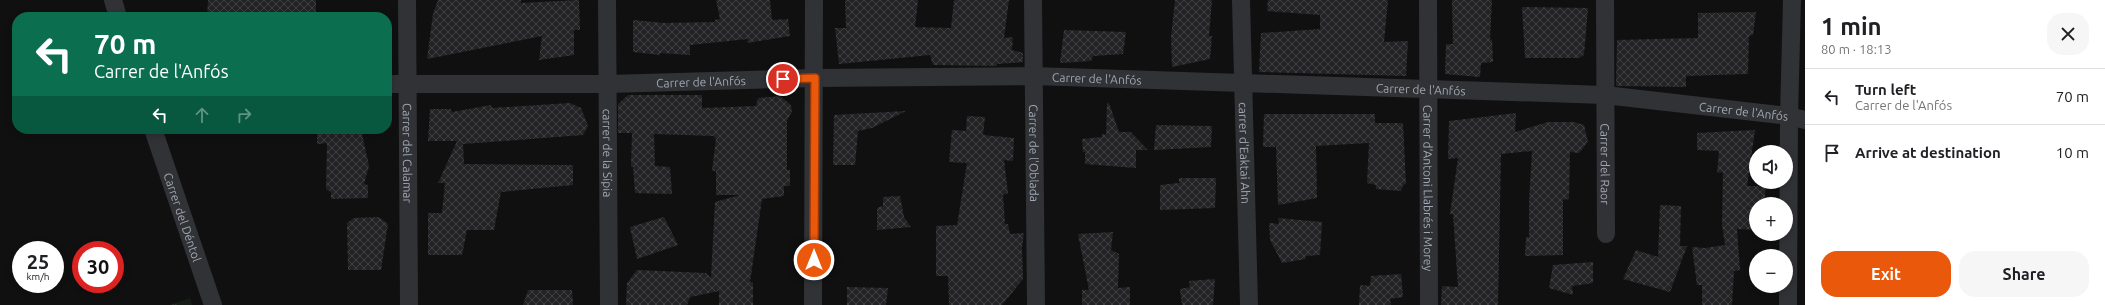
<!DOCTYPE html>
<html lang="en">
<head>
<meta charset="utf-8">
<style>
  body { margin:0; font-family:Ubuntu,sans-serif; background:#f6f6f6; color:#202124; height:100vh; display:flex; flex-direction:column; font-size:15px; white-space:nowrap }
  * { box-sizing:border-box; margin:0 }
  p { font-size:13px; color:#757577 }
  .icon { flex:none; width:22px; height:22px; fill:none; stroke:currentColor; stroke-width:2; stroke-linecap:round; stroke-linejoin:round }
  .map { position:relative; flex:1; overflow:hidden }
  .panel { display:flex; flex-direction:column; background:#fff; width:300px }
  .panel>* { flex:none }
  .guide { position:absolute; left:12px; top:12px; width:380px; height:122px; border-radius:16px; box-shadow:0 2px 6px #0003; background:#0b6e4f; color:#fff; overflow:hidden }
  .fabs { position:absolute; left:1749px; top:145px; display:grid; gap:8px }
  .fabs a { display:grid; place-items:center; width:44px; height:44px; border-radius:50%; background:#fff; box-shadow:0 2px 6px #0003; font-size:20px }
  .speed { position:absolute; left:12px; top:241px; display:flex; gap:8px; font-size:20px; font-weight:700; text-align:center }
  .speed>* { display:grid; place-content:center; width:52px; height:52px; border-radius:50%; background:#fff; box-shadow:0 2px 6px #0003; line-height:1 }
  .speed small { font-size:10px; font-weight:400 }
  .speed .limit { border:6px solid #d22; background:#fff; color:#111 }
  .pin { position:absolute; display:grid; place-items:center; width:34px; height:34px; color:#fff; margin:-17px; border:2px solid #fff; border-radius:50%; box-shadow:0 1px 4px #0007 }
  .me { position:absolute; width:44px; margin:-22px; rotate:0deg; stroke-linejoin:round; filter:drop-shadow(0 0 3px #0008) }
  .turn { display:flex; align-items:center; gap:14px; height:84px; padding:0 16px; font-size:18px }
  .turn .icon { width:52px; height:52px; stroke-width:2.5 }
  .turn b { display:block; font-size:28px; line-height:34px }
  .lanes { display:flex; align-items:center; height:38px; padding:0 16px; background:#0003; justify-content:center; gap:20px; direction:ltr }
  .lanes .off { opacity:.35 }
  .round { display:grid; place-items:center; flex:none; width:42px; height:42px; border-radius:16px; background:#f6f6f6 }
  .summary { display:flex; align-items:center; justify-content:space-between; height:68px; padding:0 16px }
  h1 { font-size:24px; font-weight:600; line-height:30px }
  .button { display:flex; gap:8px; margin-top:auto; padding:8px 16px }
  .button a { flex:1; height:46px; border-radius:16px; background:#ea580c; color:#fff; font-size:16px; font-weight:600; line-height:46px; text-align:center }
  .button a+a { background:#f6f6f6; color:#202124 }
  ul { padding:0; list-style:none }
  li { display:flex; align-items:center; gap:12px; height:56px; padding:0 16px; border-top:1px solid #e0e0e0 }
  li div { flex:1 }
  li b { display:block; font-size:15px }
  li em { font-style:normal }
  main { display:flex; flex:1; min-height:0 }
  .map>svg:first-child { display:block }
  .park { fill:url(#park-tufts) }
  .building { fill:url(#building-cross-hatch) }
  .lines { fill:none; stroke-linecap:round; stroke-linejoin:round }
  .minor { stroke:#303236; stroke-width:18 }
  .route-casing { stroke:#983908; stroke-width:10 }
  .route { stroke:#ea580c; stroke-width:7 }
  .labels { text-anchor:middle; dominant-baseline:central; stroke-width:4; stroke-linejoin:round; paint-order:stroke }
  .street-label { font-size:12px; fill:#a0a7b3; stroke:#0b0b0c }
</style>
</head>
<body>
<main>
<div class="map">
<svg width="1805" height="305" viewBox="0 0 1805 305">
  <defs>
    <pattern id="park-tufts" width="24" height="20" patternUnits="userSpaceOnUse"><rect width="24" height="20" fill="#161c16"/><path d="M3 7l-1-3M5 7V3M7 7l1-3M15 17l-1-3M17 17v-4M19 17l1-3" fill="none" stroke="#353a36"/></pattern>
    <pattern id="building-cross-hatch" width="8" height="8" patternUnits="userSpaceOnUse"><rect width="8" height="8" fill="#232325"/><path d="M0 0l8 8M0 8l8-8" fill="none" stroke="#404042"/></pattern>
  </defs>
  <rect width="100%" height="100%" fill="#101011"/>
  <path class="park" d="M190 298 192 305H170Z"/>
  <path class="building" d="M208 0H316V17H207Z
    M438 0H521V3L579 0 580 30H574V55L539 60 542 36 427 59 433 14Z
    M716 0H770L772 20 788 19 790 36 747 43 748 39 690 45V55L660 53V55L633 52V20L664 23 715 22V20L720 19Z
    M845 0H918L915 27 951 28 954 0H1009L1004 38 1013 37 1012 50 1023 53V62L997 64V66L933 65 930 55 839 64 835 28H846Z
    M1175 0H1212L1209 36H1212L1210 59 1172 67 1171 37Z
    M1268 0H1388L1384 42 1408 41 1406 76 1259 72 1261 33 1320 29V15L1267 11Z
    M1452 0H1492L1490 40 1492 39 1493 62 1481 63 1480 77 1445 74 1446 44H1453Z
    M1522 7 1588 8 1584 55 1579 58H1525Z
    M1756 12 1753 35 1749 36 1748 74 1686 76V87L1616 86 1617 40 1698 38V13Z
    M1064 30 1126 32 1123 54 1093 56 1091 61 1060 63Z
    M628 95H702V108L756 106 758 98 780 96 791 105 792 111 787 121V170H790V186H784V196L762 199 750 282H753V305H719V291L690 297 687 305H626L627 283 637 270 706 273 711 278 715 202 740 195H716V171H712L716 138H714V136L654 134 655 166 670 167 672 194 635 193 633 167H631L632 133H618V104Z
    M570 103 581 108 588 126 583 135 463 144 464 164 573 165V185L501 192 494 230H467L462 255H428V213H442L445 183H438L457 141H428L430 109H451L452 112 491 105 492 108Z
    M1107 103H1109L1119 132H1131L1148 150H1136V168L1085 164V152H1083L1082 139 1102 137V134L1106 135Z
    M906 111 872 128 858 131 855 165H833L834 115Z
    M1516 113 1515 132 1548 122H1574L1584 125 1588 142 1579 153 1570 152 1569 199 1563 200V255L1525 256 1526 237H1529V202L1532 151 1501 154 1498 305H1441L1442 286 1458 287 1453 214H1450L1458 158 1448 159 1449 121Z
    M1264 114H1375V123H1403L1406 184 1403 185 1401 191 1376 189V185L1367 183 1369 143 1316 146 1317 198 1278 205 1276 147H1263Z
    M967 116 985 117 983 135 1014 138 1013 161 1004 160 1008 193 1003 195 1005 224H1008L1010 234 1024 233 1022 248 1023 279 1002 305H949L948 276H936V226L957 225 967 163 949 162 952 130 966 131Z
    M1156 125 1212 126 1211 147 1154 150Z
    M317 129H361L369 166 364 184 368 185V198L331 199V192L326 189 327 143 317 144Z
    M1755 130 1747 186H1766L1764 204H1756V230L1737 229 1740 270 1734 271 1732 305H1702V285H1697L1692 247 1705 248 1725 245 1722 225 1723 172 1717 173 1719 151 1697 150V133Z
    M1179 178H1216L1215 208 1160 210V185L1179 183Z
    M900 196 904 217 911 227 877 230V208L883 206V197Z
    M1660 205 1681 206 1680 246H1687L1670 292 1623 279 1636 250 1658 257Z
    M379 217 388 224 381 270H348L347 223 354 218Z
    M664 217 678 245 637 259 630 227Z
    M1278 218 1322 222 1320 255 1305 256 1306 259 1282 263 1270 240 1269 223 1279 224Z
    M1113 232 1111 250 1119 254 1118 288 1130 287V305H1082V290H1089L1078 234Z
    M1593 262V283L1572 286 1573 295 1549 288 1553 265Z
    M1401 274 1403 297 1390 299 1391 305H1359L1360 285 1370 286 1371 276Z
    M1215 279 1213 305H1182L1180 289 1190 287 1189 281Z
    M847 287 888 288 886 305H847Z
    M528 290H572L573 305H523Z"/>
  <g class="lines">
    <g class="minor">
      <path d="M113 0 118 17"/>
      <path id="s1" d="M407 0 409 305"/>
      <path id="s2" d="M607 0 609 305"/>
      <path id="s3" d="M1033 0 1036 305"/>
      <path id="s4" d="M1241 0 1249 305"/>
      <path id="s5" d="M1428 0 1429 305"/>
      <path id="s6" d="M1605 0 1606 234"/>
      <path id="s7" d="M387 84H608L815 78 1034 76 1605 95 1789 116 1805 120"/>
      <path id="s8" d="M153 129 213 305"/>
      <path d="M813 305 814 0"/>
      <path d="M1788 305 1789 116 1792 0"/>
    </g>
  </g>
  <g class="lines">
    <g class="route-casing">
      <path id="route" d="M783 79 815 78 814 260"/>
    </g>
    <use href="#route" class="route"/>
  </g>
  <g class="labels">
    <g class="street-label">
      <text stroke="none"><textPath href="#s7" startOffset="710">Carrer de l'Anfós</textPath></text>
      <text stroke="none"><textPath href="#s7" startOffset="314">Carrer de l'Anfós</textPath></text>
      <text stroke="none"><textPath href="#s7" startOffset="1034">Carrer de l'Anfós</textPath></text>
      <text stroke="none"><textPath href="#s7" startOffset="1358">Carrer de l'Anfós</textPath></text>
      <text stroke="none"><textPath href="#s2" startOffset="153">carrer de la Sípia</textPath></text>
      <text stroke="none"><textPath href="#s1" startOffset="153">Carrer del Calamar</textPath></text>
      <text stroke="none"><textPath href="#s3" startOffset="153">Carrer de l'Oblada</textPath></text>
      <text stroke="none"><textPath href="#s4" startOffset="153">carrer d'Eaktai Ahn</textPath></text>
      <text stroke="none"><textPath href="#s6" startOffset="164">Carrer del Raor</textPath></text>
      <text stroke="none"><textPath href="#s5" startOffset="188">Carrer d'Antoni Llabrés i Morey</textPath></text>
      <text stroke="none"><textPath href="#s8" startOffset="93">Carrer del Déntol</textPath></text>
    </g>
  </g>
</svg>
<div class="fabs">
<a><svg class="icon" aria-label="sound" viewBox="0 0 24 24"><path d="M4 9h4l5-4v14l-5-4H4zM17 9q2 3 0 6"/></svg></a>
<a>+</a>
<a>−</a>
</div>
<div class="speed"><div>25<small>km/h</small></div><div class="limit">30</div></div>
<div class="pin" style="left:783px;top:79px;background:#d93025"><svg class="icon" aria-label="arrive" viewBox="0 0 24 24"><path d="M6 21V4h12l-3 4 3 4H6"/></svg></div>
<svg class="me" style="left:814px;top:260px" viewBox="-20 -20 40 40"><circle r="17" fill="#ea580c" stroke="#fff" stroke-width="3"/><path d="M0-11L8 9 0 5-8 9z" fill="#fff"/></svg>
<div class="guide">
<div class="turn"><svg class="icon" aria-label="left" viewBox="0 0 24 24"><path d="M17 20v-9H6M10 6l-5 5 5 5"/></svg><div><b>70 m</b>Carrer de l'Anfós</div></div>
<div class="lanes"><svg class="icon" aria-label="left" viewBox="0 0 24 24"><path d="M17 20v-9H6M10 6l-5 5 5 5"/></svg><svg class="icon off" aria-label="ahead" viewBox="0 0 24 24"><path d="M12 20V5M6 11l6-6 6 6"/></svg><svg class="icon off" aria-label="right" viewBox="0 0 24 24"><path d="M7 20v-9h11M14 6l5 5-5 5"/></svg></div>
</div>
</div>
<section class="panel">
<div class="summary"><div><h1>1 min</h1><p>80 m · 18:13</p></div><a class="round"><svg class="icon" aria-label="close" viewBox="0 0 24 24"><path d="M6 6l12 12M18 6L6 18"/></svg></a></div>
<ul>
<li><svg class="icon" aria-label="left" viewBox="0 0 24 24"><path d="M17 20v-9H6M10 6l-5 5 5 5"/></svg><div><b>Turn left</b><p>Carrer de l'Anfós</p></div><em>70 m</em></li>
<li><svg class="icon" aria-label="arrive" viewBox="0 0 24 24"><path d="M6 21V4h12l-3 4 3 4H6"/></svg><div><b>Arrive at destination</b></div><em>10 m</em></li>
</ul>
<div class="button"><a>Exit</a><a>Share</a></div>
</section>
</main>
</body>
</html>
